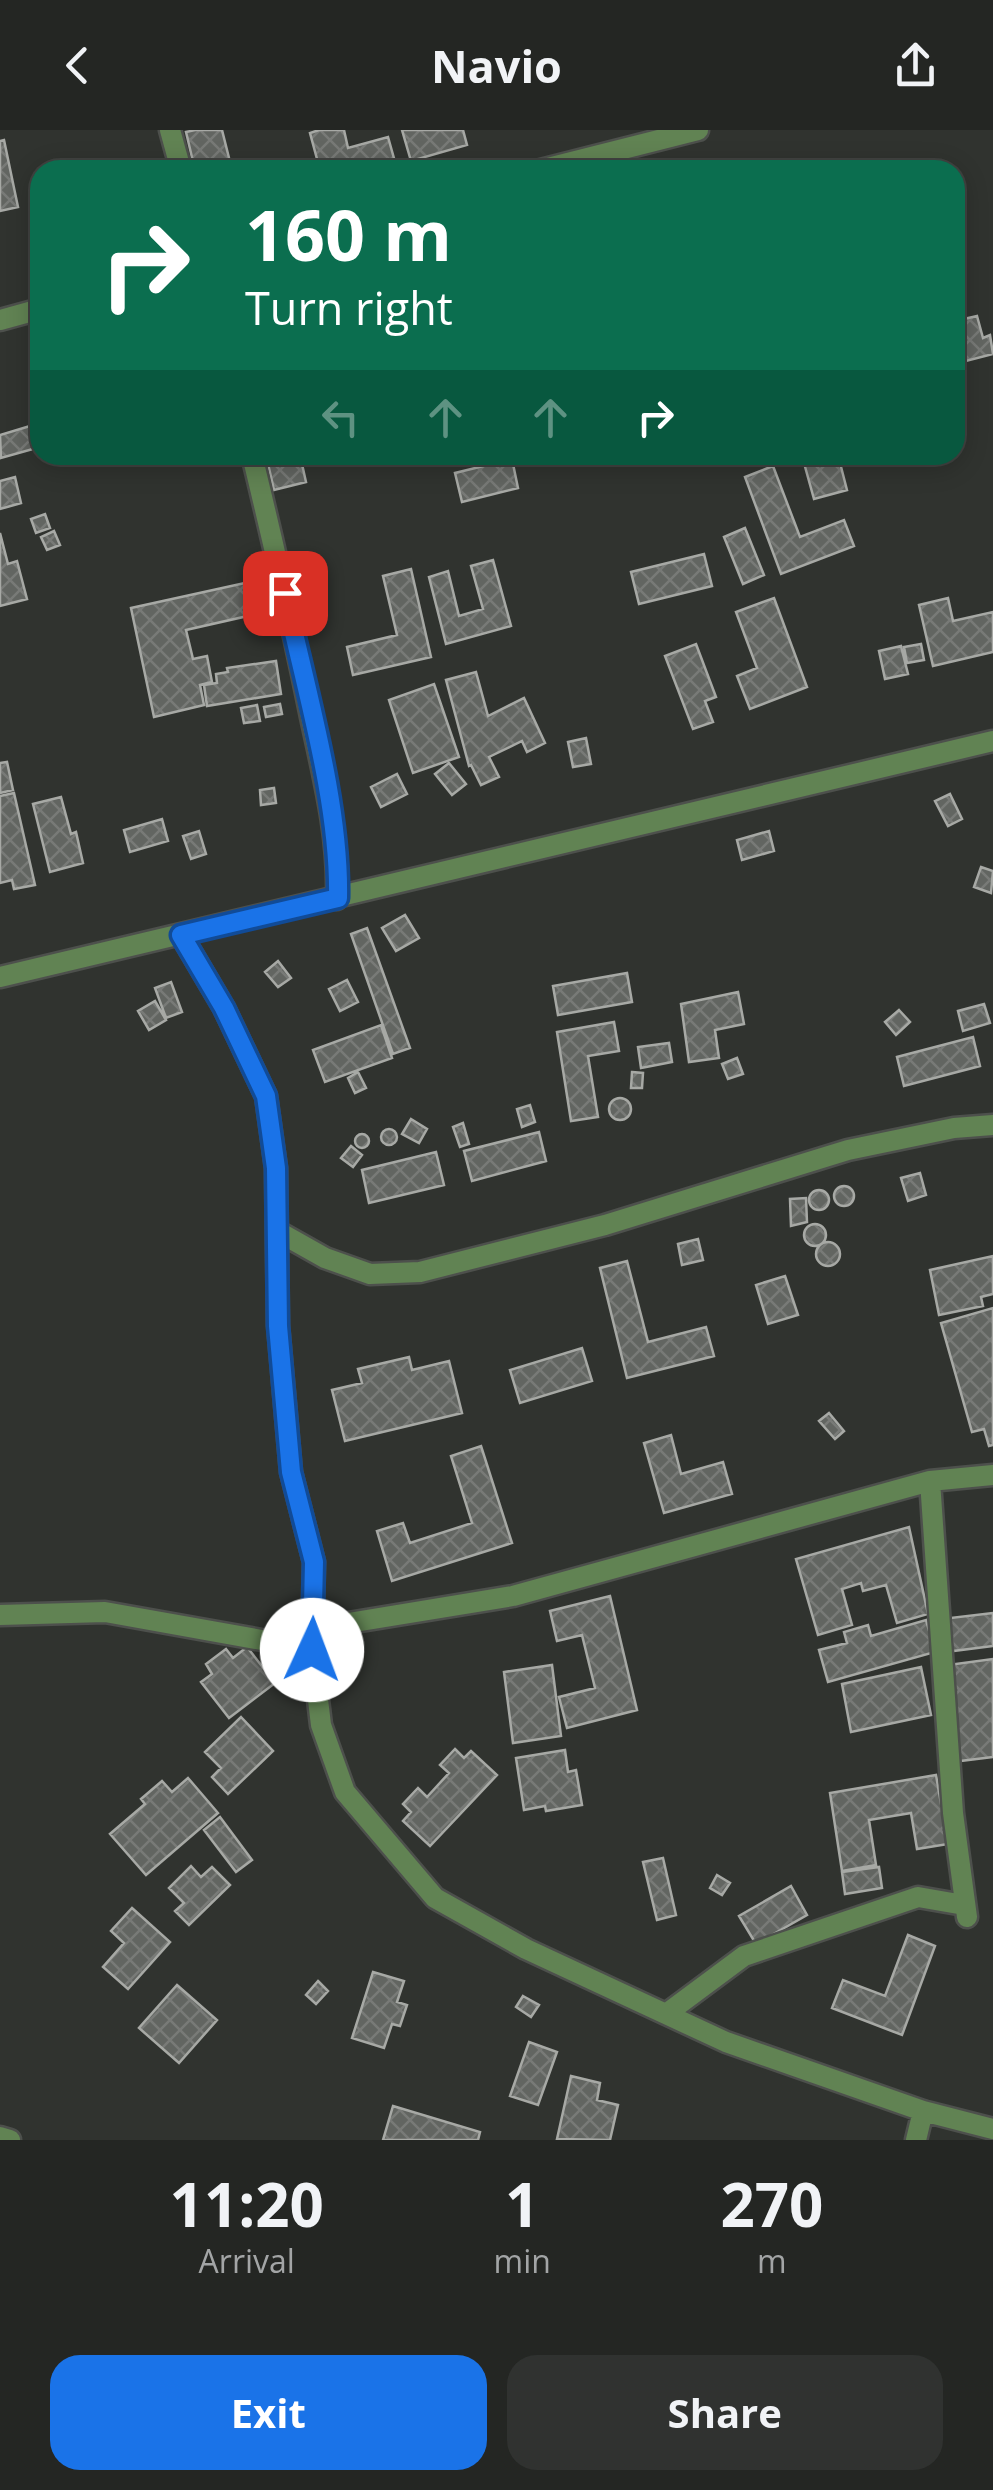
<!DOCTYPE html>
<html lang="en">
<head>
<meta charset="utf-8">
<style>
  body { margin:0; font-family:"Open Sans",sans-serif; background:#303230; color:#f1f3f6; height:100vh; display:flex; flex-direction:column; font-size:38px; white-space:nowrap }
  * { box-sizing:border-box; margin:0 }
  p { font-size:32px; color:#a3a5a6 }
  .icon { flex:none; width:55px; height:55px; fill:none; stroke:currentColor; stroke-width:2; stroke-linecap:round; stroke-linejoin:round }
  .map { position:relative; height:2010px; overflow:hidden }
  .side { display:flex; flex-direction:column; background:#242623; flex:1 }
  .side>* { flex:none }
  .hud { position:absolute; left:30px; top:30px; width:935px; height:305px; border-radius:30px; box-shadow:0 5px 25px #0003,0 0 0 2px #414341; background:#0b6e4f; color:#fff; overflow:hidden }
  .pin { position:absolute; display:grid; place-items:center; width:85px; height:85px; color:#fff; margin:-42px; border-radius:20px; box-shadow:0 5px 15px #0006 }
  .me { position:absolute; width:110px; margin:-55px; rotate:2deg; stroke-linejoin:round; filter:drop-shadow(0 0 8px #0008) }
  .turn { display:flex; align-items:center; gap:35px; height:210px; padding:0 50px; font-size:45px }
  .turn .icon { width:130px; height:130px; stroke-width:2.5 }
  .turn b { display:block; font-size:70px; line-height:85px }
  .lanes { display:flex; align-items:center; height:95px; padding:0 50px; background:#0003; justify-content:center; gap:50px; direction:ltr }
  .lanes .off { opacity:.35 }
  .eta { display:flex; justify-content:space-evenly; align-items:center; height:170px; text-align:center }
  .eta b { font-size:60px; font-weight:700; line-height:70px }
  .primary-button { display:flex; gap:20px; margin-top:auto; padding:20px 50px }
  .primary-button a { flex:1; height:115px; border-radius:30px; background:#1a73e8; color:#fff; font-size:40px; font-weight:700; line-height:115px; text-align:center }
  .primary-button a+a { background:#303230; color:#f1f3f6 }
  header { display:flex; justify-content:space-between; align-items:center; height:130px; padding:0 50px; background:#242623; font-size:45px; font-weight:700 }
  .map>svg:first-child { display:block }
  .building { fill:url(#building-cross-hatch); stroke:#a7a9a5; stroke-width:2.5 }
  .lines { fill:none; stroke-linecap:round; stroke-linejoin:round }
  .street-casing { stroke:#4d504c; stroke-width:25 }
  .street { stroke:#618353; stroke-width:20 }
  .route-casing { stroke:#114b97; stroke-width:25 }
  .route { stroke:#1a73e8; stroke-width:18 }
</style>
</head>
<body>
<header><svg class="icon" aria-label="back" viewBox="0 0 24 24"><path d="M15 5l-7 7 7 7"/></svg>Navio<svg class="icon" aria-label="share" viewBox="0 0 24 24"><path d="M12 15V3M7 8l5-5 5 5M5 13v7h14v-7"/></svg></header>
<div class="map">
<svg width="993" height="2010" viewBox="0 0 993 2010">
  <defs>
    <pattern id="building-cross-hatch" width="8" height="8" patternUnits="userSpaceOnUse" patternTransform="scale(2.5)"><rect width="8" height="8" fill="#626561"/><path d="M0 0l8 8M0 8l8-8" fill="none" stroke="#787a77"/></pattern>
  </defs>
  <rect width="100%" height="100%" fill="#30332f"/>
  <path class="building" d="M195 0H222L232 40H195L186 2Z
    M319 0H344L348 18 388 7 395 32 369 40H320L310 3Z
    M402 0H463L467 15 411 31Z
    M4 10 18 77 0 81V11Z
    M955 110 964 147 955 150Z
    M977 186 983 208 990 205 993 224 962 232 955 191Z
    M40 293V317L1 328 0 305Z
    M266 325H300L306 352 274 360Z
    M838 325 847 360 814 369 804 333Z
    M512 329 518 358 462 372 455 343Z
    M773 336 800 407 844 390 854 416 781 444 745 347Z
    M15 347 21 373 0 379V351Z
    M45 384 50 398 36 403 31 389Z
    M745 398 764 445 743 454 724 407Z
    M54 401 60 415 47 420 41 407Z
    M0 403 8 434 17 431 27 469 0 476Z
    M704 424 712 456 639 474 631 442Z
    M493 430 511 496 446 514 429 447 448 441 459 486 483 479 471 436Z
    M411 439 431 527 353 545 347 517 397 505 383 446Z
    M254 451 261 483 186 500 193 529 207 526 212 552 200 555 204 575 154 587 131 478Z
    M774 468 807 557 750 579 737 546 757 538 736 482Z
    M948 468 953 491 993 482V522L933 536 919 475Z
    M696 514 716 567 705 571 713 592 693 599 665 526Z
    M921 514 924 530 907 533 904 517Z
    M901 516 908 544 885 549 879 521Z
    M276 531 281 564 207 576 204 555 217 553 216 544 228 542 227 538Z
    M476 542 488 586 524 568 545 613 527 622 522 611 489 627 499 647 481 655 471 635 469 636 446 550Z
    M434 554 459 627 413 643 389 570Z
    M280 574 282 584 266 587 264 577Z
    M257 575 260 591 244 593 241 578Z
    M586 608 591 634 573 637 568 612Z
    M7 632 13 660 0 663V633Z
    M449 633 466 654 452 665 435 644Z
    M397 644 407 664 381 677 371 657Z
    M274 658 276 673 261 675 260 660Z
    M14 663 35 755 14 759 12 750 0 753V666Z
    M950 664 962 689 948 696 935 671Z
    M61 667 71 704 76 702 83 733 50 742 33 674Z
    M162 689 168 711 130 722 124 700Z
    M199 701 206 724 191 729 183 706Z
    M769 701 774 721 742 730 737 710Z
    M981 737 993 741 991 763 974 757Z
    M405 785 419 808 396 821 382 798Z
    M367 798 410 918 393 924 351 804Z
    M278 831 291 848 278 857 265 842Z
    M627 843 632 872 558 885 553 856Z
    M347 850 358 872 340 881 329 859Z
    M171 852 182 882 166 888 155 858Z
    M738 862 744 894 715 900 719 928 689 932 681 874Z
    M155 871 166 890 149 900 138 881Z
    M984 874 990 893 963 901 958 881Z
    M899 880 910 892 896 905 885 892Z
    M614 892 619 921 588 926 598 987 571 991 557 902Z
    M381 895 392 928 325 952 313 920Z
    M973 907 980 936 904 956 897 927Z
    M669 913 672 932 641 938 638 917Z
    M737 928 743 944 728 949 722 934Z
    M358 942 366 958 355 963 348 948Z
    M632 942 643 943 642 958H631Z
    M609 979a11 11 0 1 1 22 0a11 11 0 1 1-22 0Z
    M530 975 535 992 522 997 517 979Z
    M411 989 427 999 419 1013 402 1004Z
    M463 993 469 1014 460 1017 453 997Z
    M381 1007a8 8 0 1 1 16 0a8 8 0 1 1-16 0Z
    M539 1002 546 1031 472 1051 464 1021Z
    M355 1011a7 7 0 1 1 14 0a7 7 0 1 1-14 0Z
    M351 1016 362 1025 353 1037 341 1028Z
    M436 1022 444 1055 369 1073 362 1040Z
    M920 1043 926 1065 908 1071 901 1048Z
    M834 1066a10 10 0 1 1 20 0a10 10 0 1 1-20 0Z
    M809 1070a10 10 0 1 1 20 0a10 10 0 1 1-20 0Z
    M806 1068 807 1092 791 1096 790 1069Z
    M804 1105a11 11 0 1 1 22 0a11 11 0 1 1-22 0Z
    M698 1109 703 1130 682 1135 678 1114Z
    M816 1124a12 12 0 1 1 24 0a12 12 0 1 1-24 0Z
    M993 1126V1164L981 1167 983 1176 939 1185 930 1140Z
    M627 1131 648 1212 706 1197 714 1226 627 1248 600 1138Z
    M785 1146 798 1185 768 1194 756 1155Z
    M993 1178V1315L989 1316 984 1299 972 1302 941 1193Z
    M582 1218 592 1251 520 1273 510 1240Z
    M409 1227 412 1240 449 1231 462 1283 345 1311 332 1260 362 1253 358 1239Z
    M829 1283 844 1301 835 1309 819 1291Z
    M671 1305 681 1344 723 1332 732 1364 664 1383 644 1313Z
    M481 1316 512 1413 392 1451 377 1401 403 1393 410 1413 472 1393 451 1326Z
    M909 1397 928 1484 897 1493 886 1455 863 1461 861 1453 842 1459 852 1495 818 1505 796 1429Z
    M610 1466 637 1580 567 1598 559 1567 595 1558 582 1505 557 1511 550 1481Z
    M993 1483V1516L953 1521 950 1488Z
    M926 1490 935 1522 828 1552 819 1520 847 1513 844 1502 868 1495 871 1506Z
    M247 1517 275 1553 229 1588 201 1552 212 1544 206 1534 226 1519 233 1528Z
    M993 1529V1627L960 1631 948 1535Z
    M552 1535 561 1606 513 1613 504 1542Z
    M921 1537 931 1585 851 1602 842 1554Z
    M241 1587 273 1621 228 1664 212 1647 221 1638 205 1622Z
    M455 1619 464 1628 471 1621 497 1645 430 1716 403 1691 411 1682 403 1674 418 1658 427 1667 449 1643 440 1635Z
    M565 1620 568 1642 576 1640 582 1675 546 1681 545 1676 524 1680 516 1628Z
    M936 1645 948 1714 917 1719 911 1683 869 1690 876 1735 842 1741 830 1663Z
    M188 1648 218 1683 146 1745 110 1704 145 1674 141 1669 162 1651 172 1662Z
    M220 1687 252 1730 236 1742 204 1700Z
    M663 1728 676 1785 657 1790 643 1732Z
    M191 1736 201 1747 212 1737 230 1755 189 1795 175 1781 184 1773 169 1758Z
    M879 1737 882 1758 845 1764 842 1742Z
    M717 1745 730 1753 722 1765 710 1758Z
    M791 1756 807 1785 756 1814 739 1786Z
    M132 1778 170 1812 128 1859 103 1837 124 1813 111 1801Z
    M908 1805 935 1816 902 1905 832 1878 843 1850 885 1866Z
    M373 1842 404 1851 397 1872 407 1875 400 1896 392 1894 384 1918 352 1908Z
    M318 1851 328 1861 316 1874 306 1865Z
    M177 1855 217 1890 179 1933 139 1898Z
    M523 1866 539 1875 531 1887 516 1877Z
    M529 1912 557 1922 538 1975 510 1966Z
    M571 1946 600 1953 597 1970 618 1975 610 2010 557 2009Z
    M393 1976 480 2002 478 2010H383Z"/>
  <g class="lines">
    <g class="street-casing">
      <path id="street" d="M170 0 181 40
        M540 40 698 0
        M0 190 40 179
        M252 325C273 412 293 499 311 587 324 648 339 706 337 769
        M181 805 224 878 266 966 276 1038 278 1195 291 1342 314 1432 312 1519 321 1595 345 1662 435 1768 526 1819 726 1912 923 1981 993 1999
        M0 847 993 611
        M277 1101 325 1128 370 1144 420 1142 605 1095 848 1020 954 998 993 995
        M930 1351 953 1683 967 1787
        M0 1485 105 1482 312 1519
        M312 1499 513 1466 930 1351 993 1345
        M666 1884 744 1826 918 1767 964 1775
        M0 2007 10 2010
        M916 2010 923 1981"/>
    </g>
    <use href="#street" class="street"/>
  </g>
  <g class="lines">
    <g class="route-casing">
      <path id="route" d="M285 463C305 558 340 672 338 768L181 805 224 878 266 966 276 1038 278 1196 291 1342 314 1432 312 1520"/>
    </g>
    <use href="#route" class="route"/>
  </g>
</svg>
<div class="pin" style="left:285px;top:463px;background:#d93025"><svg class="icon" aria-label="arrive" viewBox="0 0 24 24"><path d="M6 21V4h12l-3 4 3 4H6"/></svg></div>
<svg class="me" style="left:312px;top:1520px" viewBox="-20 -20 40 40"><circle r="19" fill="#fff"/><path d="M0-13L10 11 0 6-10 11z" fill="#1a73e8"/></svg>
<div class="hud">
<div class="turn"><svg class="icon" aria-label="right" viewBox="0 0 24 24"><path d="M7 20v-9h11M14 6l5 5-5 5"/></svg><div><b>160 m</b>Turn right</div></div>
<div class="lanes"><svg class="icon off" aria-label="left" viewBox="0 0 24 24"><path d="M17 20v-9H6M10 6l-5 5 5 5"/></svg><svg class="icon off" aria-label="ahead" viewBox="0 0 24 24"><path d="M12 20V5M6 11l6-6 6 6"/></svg><svg class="icon off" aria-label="ahead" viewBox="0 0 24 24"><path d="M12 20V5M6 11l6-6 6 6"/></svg><svg class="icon" aria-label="right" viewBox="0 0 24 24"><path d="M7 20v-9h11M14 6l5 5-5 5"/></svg></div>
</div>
</div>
<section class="side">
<div class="eta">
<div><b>11:20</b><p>Arrival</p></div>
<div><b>1</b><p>min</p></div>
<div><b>270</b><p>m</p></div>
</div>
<div class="primary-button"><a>Exit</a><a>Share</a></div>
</section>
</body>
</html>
